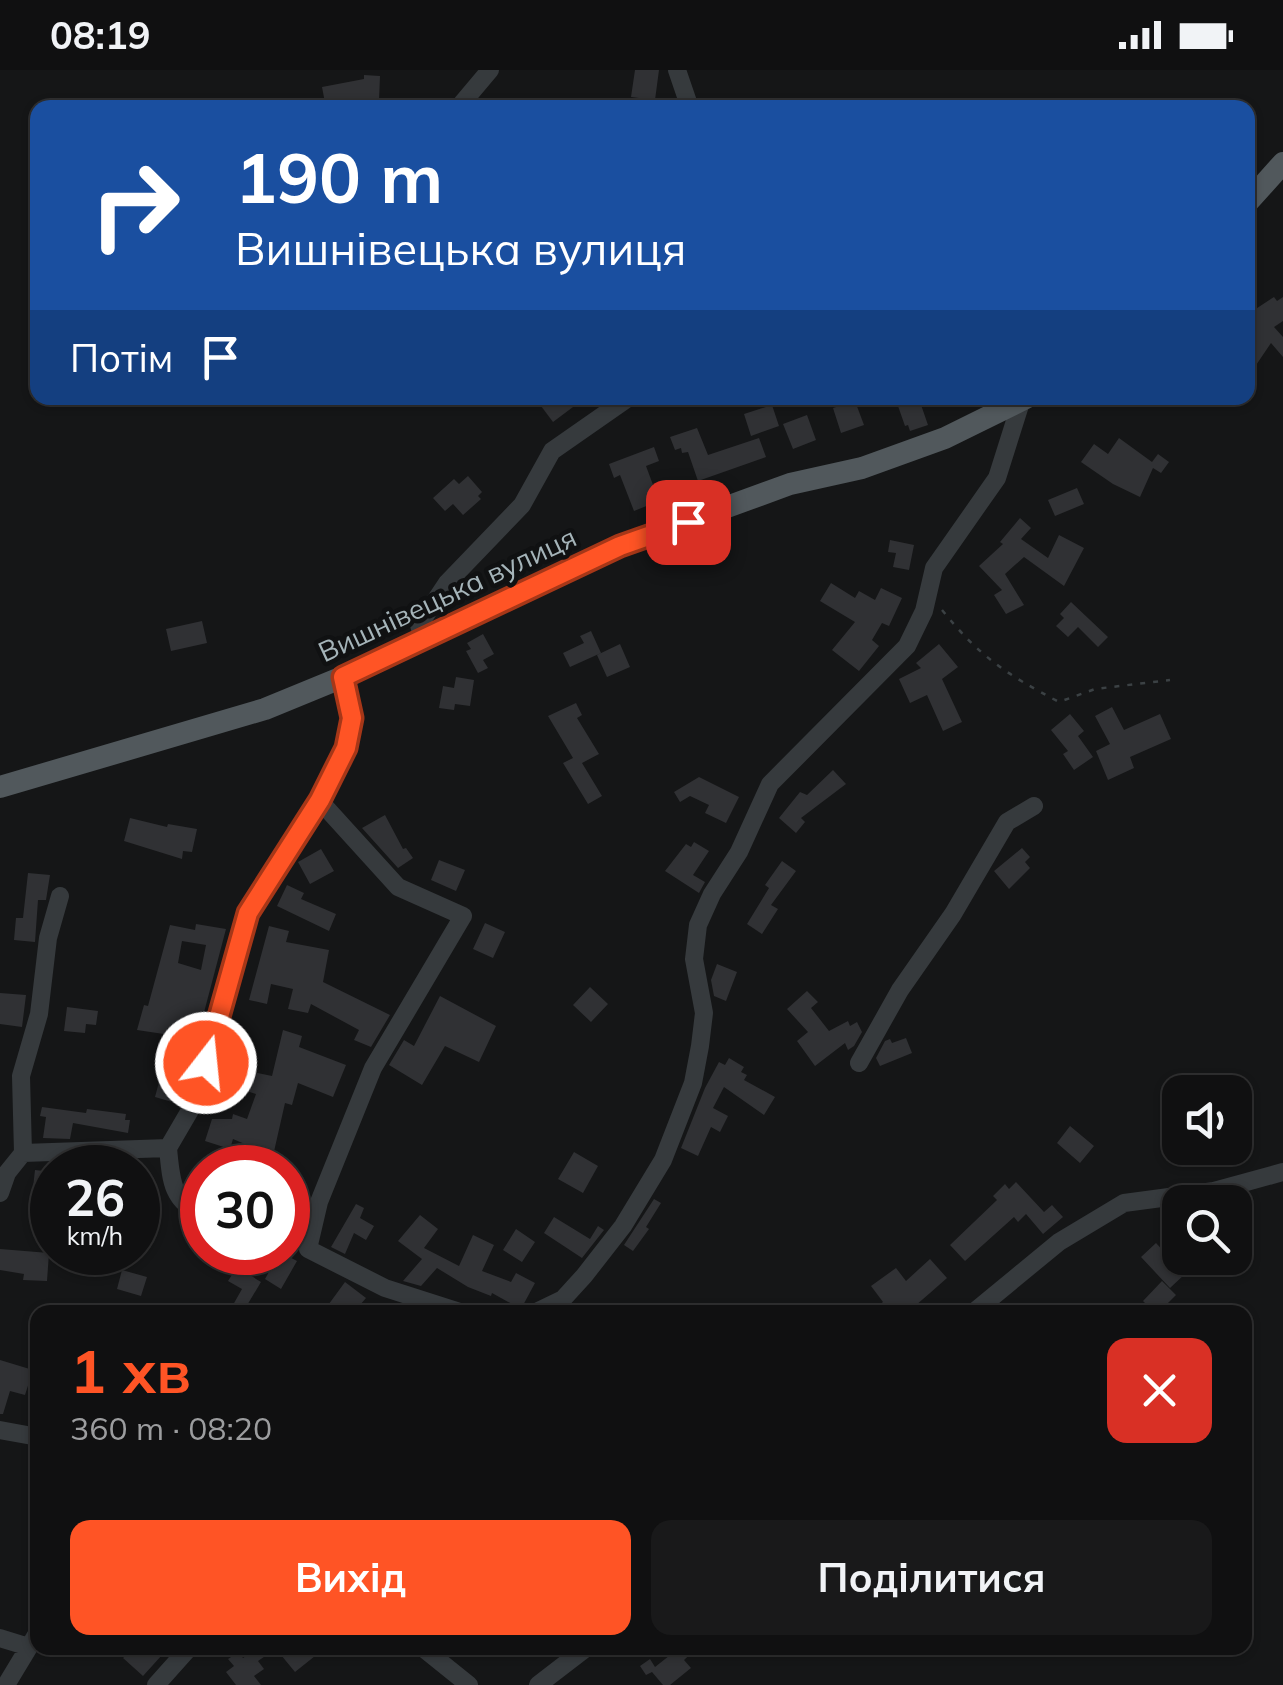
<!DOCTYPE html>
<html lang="uk">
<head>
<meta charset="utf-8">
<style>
  body { margin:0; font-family:Mulish,sans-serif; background:#19191a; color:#f1f3f6; height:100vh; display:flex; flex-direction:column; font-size:38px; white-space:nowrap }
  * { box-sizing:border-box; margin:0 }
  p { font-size:32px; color:#9c9d9f }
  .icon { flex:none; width:55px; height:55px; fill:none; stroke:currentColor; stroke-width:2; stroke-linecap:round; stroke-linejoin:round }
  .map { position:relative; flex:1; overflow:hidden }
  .side { position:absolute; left:30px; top:1235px; width:1222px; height:350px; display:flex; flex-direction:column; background:#101011; border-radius:20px; box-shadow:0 2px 8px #0004,0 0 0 2px #303031 }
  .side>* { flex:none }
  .banner { position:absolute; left:30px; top:30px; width:1225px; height:305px; border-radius:20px; box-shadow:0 2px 8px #0004,0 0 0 2px #303031; background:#1a4fa0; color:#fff; overflow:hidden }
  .buttons { position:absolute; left:1162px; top:1005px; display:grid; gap:20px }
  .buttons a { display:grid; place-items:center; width:90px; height:90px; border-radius:20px; background:#101011; box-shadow:0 2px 8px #0004,0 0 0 2px #303031; font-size:50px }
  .speed { position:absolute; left:30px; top:1075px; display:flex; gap:20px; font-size:50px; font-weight:700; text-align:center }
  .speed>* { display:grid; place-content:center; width:130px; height:130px; border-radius:50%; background:#101011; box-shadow:0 2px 8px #0004,0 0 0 2px #303031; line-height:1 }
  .speed small { font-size:25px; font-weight:400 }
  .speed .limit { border:15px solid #d22; background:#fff; color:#111 }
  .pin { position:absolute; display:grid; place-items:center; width:85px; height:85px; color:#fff; margin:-42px; border-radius:20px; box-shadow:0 5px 15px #0006 }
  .me { position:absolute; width:110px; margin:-55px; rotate:16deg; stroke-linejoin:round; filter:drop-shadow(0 0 8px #0008) }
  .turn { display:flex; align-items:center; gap:35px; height:210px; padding:0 40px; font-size:45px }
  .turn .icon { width:130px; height:130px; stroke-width:2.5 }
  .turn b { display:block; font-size:70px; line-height:85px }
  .then { display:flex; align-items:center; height:95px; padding:0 40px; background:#0003; gap:20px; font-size:38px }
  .round { display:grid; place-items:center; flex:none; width:105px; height:105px; border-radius:20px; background:#19191a }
  .overview { display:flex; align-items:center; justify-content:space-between; height:170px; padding:0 40px }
  h1 { font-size:60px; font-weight:700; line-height:75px; color:#ff5425 }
  .button { display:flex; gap:20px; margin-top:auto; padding:20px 40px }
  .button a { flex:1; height:115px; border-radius:20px; background:#ff5425; color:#fff; font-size:40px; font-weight:700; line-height:115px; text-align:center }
  .button a+a { background:#19191a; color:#f1f3f6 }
  .status { display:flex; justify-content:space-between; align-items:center; height:70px; padding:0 50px; background:#101011; direction:ltr }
  .status svg { height:28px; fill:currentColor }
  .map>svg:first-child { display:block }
  .building { fill:#303134; fill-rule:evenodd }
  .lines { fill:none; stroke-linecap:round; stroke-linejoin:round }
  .path { stroke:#3b4144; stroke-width:2.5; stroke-dasharray:5 8; stroke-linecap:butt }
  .minor { stroke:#363a3d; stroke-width:18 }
  .major { stroke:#51585c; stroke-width:22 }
  .route-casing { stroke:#a63718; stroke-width:25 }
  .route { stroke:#ff5425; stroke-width:18 }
  .labels { text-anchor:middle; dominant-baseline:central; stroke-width:9; stroke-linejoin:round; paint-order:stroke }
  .street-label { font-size:28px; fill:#a5b4b9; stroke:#101112 }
</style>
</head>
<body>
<div class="status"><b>08:19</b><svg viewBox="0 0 49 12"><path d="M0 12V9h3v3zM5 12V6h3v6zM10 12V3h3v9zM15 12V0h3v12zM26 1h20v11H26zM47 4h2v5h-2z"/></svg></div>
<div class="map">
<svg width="1283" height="1615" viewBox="0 0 1283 1615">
  <rect width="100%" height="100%" fill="#151617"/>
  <path class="building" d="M635 0H659L655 30 631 27Z
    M364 5 380 6 379 31 349 30 350 38H326L322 17 364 9Z
    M1274 227 1277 231 1283 227V251L1274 257 1283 267V287L1271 273 1248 307V244Z
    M535 328H585L553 352Z
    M919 329 928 355 910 361 908 355 905 356 898 336Z
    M855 331 864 355 841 363 833 338Z
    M772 335 779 356 751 366 744 344Z
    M807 345 816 370 793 379 783 354Z
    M697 358 708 385 759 368 766 387 698 411 688 382 682 383 681 378 675 380 670 367Z
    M1119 368 1152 392 1158 384 1169 392 1161 403 1153 398 1140 427 1113 414 1081 392 1094 374 1108 384Z
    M654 377 659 391 646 396 659 431 634 441 620 405 614 408 609 394Z
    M468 406 482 422 478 426 481 429 463 445 453 434 445 441 433 428 454 409 459 414Z
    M1077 418 1084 434 1055 446 1048 430Z
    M1020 448 1031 458 1021 469 1048 488 1059 465 1084 478 1064 516 1024 487 1005 504 1024 535 1006 544 994 525 1002 520 979 496 1003 474 1000 472Z
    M890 470 914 475 909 500 893 497 896 483 888 482Z
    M831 513 855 528 859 521 875 530 881 518 902 528 889 556 882 553 872 570 879 576 859 601 832 580 855 552 820 531Z
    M1071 532 1108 567 1098 577 1078 557 1068 567 1056 556 1064 548 1060 544Z
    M202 551 207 573 171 581 166 559Z
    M591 561 601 583 570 597 563 583 584 573 580 566Z
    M483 564 494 584 483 590 488 598 478 603 466 581 471 579 467 573Z
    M620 574 630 597 607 607 597 585Z
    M939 574 958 597 942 609 962 652 943 661 927 625 910 633 899 609 921 598 916 593Z
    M456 607 474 610 470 636 455 634 454 640 439 638 443 616 454 618Z
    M576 633 582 645 577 648 599 684 582 693 602 726 588 734 563 693 573 688 548 646Z
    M1112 637 1124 660 1160 644 1171 669 1130 687 1134 698 1108 710 1096 681 1110 674 1095 646Z
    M1070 644 1084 661 1078 666 1093 687 1074 700 1063 684 1068 681 1051 660Z
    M833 700 846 714 801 748 805 752 796 763 779 748 800 722 807 725Z
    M699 707 739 727 726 753 705 743 709 735 690 726 680 732 674 722Z
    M385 745 403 779 406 778 413 788 398 798 362 758Z
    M130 748 167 757 168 754 197 759 192 782 183 781 182 789 124 771Z
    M694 772 709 781 693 805 705 812 699 823 665 801 686 774 691 777Z
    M1022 778 1030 787 1025 792 1030 798 1009 819 994 801Z
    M321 779 334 801 310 814 298 792Z
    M439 790 465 800 456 821 431 810Z
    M782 791 796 801 771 835 778 839 762 864 747 854 769 818 765 815Z
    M28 803 50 805 46 830H38L35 872 14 870 16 848H23Z
    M287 815 304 823 301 829 336 844 329 861 277 836Z
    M485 853 505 862 493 888 473 879Z
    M196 854 226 859 197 969 137 960 144 935 148 936 170 855 195 860ZM182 871 206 875 201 900 178 893Z
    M269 856 289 861 286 872 329 880 323 912 390 945 371 977 354 970 359 960 311 934 308 943 288 939 293 919 271 914 267 934 249 930Z
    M717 894 737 902 726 931 714 926 711 910Z
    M590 917 608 934 591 952 573 935Z
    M807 921 818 932 811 938 829 961 848 951 850 956 857 952 862 962 854 976 848 980 845 973 815 996 797 971 808 962 787 939Z
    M0 923 26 925 22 957 0 954Z
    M440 926 496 956 479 992 445 976 422 1015 389 995 404 970 414 976Z
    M67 937 98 941 96 955 86 954 85 963 64 961Z
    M283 960 302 966 299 977 346 995 333 1027 298 1013 292 1035 285 1033 273 1086 233 1069 230 1079 205 1071 212 1049H232L233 1044 247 1049 256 1024 224 1014 231 991 254 998 253 1002 272 1006Z
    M906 968 912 983 880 996 876 988 885 971 890 969 892 973Z
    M729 988 744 997 741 1002 747 1005 744 1010 775 1027 764 1045 724 1017 713 1038 728 1046 720 1062 711 1057 698 1086 681 1078 705 1018 719 992 725 995Z
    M162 1001 187 1009 179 1034 155 1027Z
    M42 1037 86 1043 87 1039 126 1044 125 1050H130L128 1063 73 1053 70 1069 43 1068 46 1047 40 1046Z
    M1070 1056 1094 1076 1080 1093 1057 1073Z
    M574 1082 598 1096 583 1123 558 1109Z
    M35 1100 52 1102V1129L32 1127Z
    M1016 1112 1044 1142 1052 1135 1063 1147 1043 1164 1026 1144 1018 1152 1014 1147 965 1191 950 1175 997 1130 993 1126 1005 1114 1009 1119Z
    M654 1129 661 1133 646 1157 649 1159 633 1181 624 1175Z
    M356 1134 364 1138 360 1148 374 1156 366 1170 354 1163 345 1184 331 1177Z
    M420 1145 438 1159 424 1178 459 1196 473 1165 494 1175 482 1201 511 1212 516 1203 535 1213 521 1239 492 1223 491 1226 468 1217 437 1198 421 1216 403 1211 422 1189 398 1171Z
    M554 1147 590 1169 598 1156 604 1160 582 1188 544 1163Z
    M516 1159 535 1172 522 1192 503 1180Z
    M1156 1173 1185 1204 1170 1218 1141 1187Z
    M0 1179 49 1183 47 1211 23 1210 24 1204 0 1200Z
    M280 1182 297 1191 281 1219 265 1209Z
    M930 1189 947 1208 930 1223 908 1242H870L883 1232 871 1216 896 1198 906 1211Z
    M237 1197 261 1212 243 1242H229L242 1219 228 1211Z
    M122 1200 147 1207 141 1226 117 1219Z
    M1162 1211 1176 1225 1159 1242H1154L1143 1231Z
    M345 1212 366 1228 354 1242H332L326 1238Z
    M0 1290 33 1300 25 1325 10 1321 3 1344H0Z
    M133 1578H154L162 1585 143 1606 123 1588Z
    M257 1578H277L258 1591 264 1599 254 1606 261 1615H236L226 1602 234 1596 228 1589 239 1582 243 1588Z
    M289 1578H308L315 1586 295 1602 281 1585Z
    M679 1578H697L684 1590 691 1598 670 1615H663L652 1602 646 1605 640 1596 650 1589 655 1597Z"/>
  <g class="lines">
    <path class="path" d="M942 540C980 587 1006 604 1059 632L1095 619 1170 610"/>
    <path class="minor" d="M677 0 690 38
      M458 38 490 0
      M423 570 419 555 447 513 522 435 552 381 628 328
      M319 730 398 817 463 846 373 998 319 1132 308 1179 385 1218 460 1242
      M859 993 900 920 953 844 1007 752 1034 736
      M168 1078C171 1108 171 1132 202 1143
      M23 1083 168 1078 196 1030 248 843 319 730 345 678 352 648 343 607
      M23 1083 21 1006 39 944 48 868 60 826
      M0 1123 7 1103 23 1083
      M536 1242 563 1229 584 1206 623 1156 663 1090 693 1013 700 976 704 943 694 889 698 855 712 824 739 782 770 714 907 576 924 541 934 498 997 408 1021 332
      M974 1242 1059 1172 1124 1133 1214 1121 1283 1102
      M0 1360 38 1367
      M0 1568 29 1577
      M423 1578 469 1615
      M6 1615 38 1562
      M156 1615 189 1578
      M538 1615 586 1578"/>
    <path class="major" d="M1248 132 1283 93
      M0 717 265 639 343 607 620 476 790 414 862 398 945 368 1026 328"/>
  </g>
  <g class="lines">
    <g class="route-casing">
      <path id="route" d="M206 993 248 843 320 730 346 678 352 648 343 607 620 476 688 452"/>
    </g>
    <use href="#route" class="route"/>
  </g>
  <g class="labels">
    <g class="street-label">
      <text transform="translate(447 524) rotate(-25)">Вишнівецька вулиця</text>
    </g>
  </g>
</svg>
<div class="buttons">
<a><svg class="icon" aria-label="sound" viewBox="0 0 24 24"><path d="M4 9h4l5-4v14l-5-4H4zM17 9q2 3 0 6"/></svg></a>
<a><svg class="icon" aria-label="search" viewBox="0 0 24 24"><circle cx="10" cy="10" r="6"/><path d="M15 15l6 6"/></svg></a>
</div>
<div class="speed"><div>26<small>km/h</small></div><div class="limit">30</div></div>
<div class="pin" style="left:688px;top:452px;background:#d93025"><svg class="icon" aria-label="arrive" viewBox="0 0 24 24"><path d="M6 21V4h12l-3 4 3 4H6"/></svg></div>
<svg class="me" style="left:206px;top:993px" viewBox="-20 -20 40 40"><circle r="17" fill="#ff5425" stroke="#fff" stroke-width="3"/><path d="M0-11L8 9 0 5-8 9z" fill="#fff"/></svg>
<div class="banner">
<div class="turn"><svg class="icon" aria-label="right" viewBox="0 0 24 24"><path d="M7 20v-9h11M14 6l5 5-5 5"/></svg><div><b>190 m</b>Вишнівецька вулиця</div></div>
<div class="then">Потім<svg class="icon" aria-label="arrive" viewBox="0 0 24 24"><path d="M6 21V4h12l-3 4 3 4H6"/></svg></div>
</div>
<section class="side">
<div class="overview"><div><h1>1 хв</h1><p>360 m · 08:20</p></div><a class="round" style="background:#d93025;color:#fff"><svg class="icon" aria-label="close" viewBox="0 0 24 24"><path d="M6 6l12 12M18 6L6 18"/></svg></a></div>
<div class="button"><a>Вихід</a><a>Поділитися</a></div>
</section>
</div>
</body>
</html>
